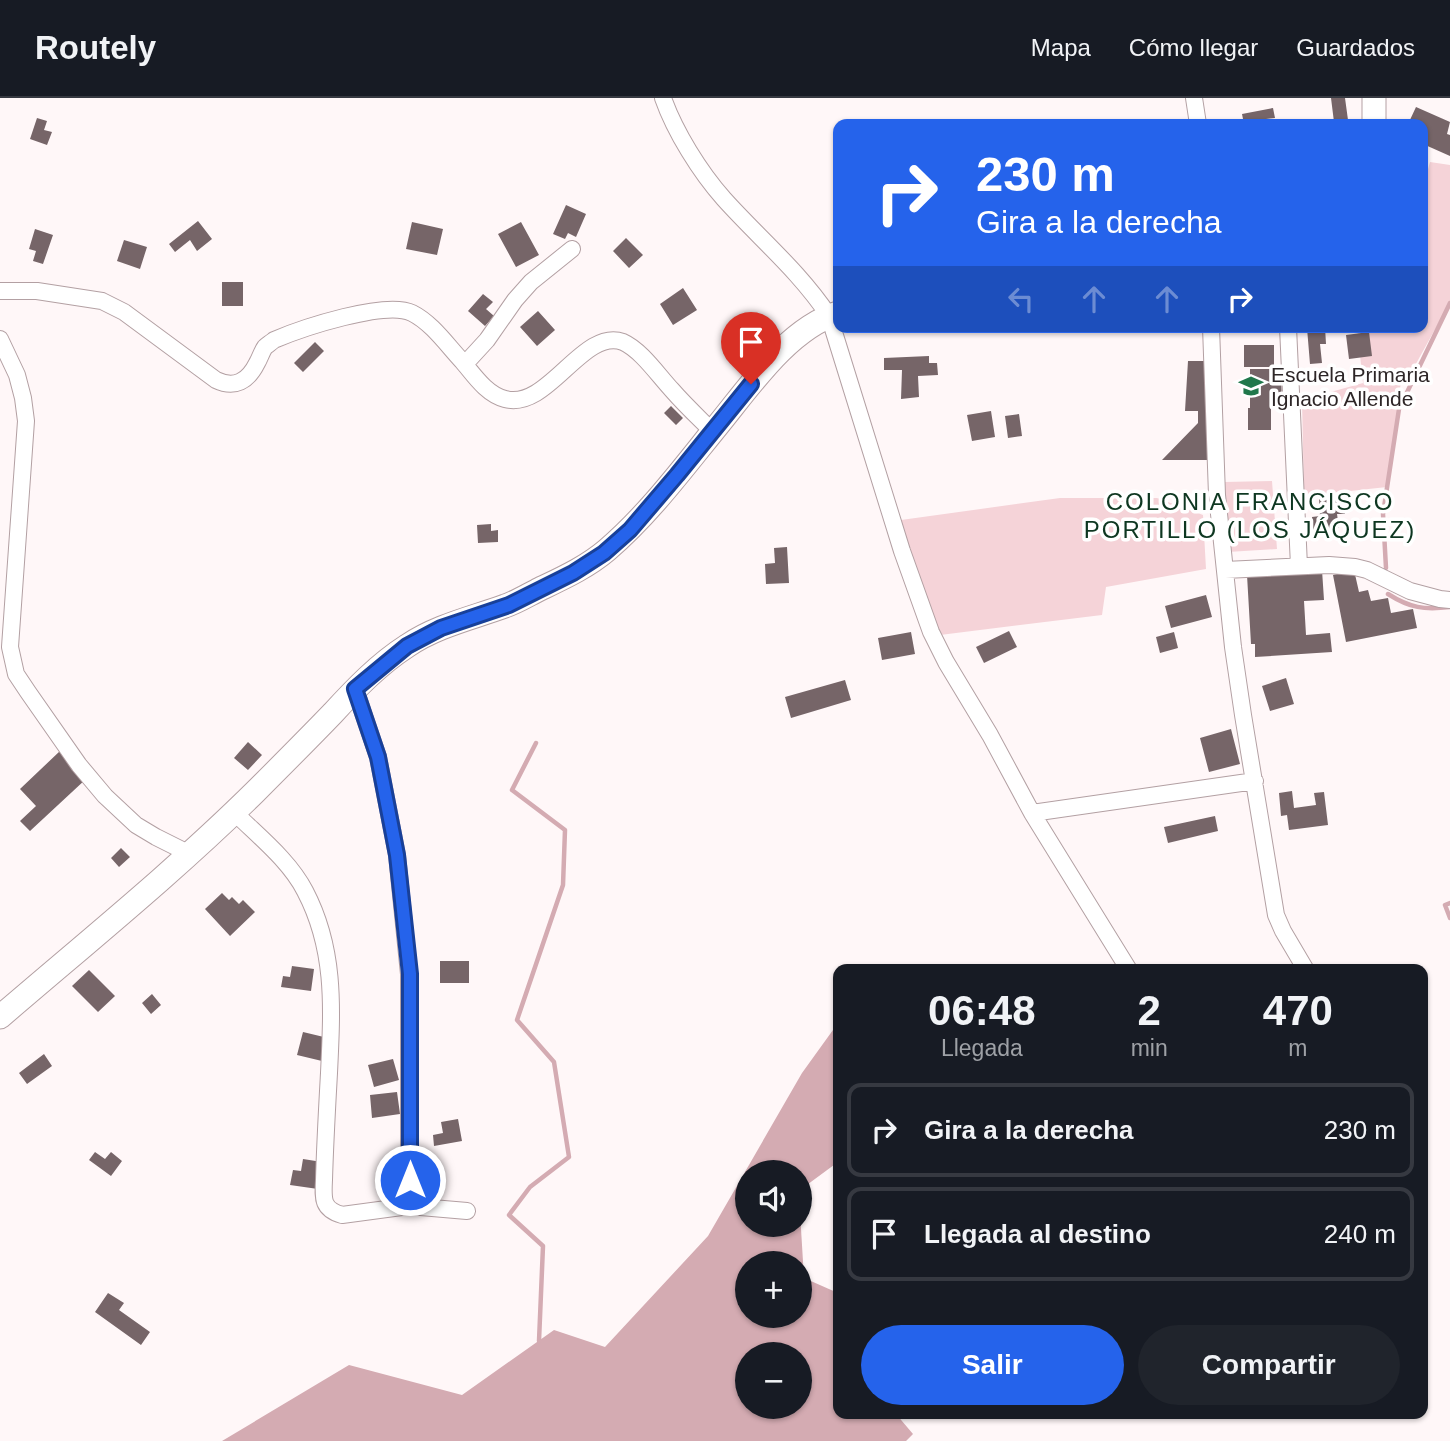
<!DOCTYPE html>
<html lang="es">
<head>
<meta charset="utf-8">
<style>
  body { margin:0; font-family:Helvetica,sans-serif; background:#20242c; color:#f1f3f6; height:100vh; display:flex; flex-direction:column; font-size:26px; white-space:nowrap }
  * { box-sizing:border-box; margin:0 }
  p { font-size:23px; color:#9ea1a6 }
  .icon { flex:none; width:38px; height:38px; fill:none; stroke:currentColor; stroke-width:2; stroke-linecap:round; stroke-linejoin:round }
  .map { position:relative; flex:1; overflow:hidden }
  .details { position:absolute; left:833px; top:866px; width:595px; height:455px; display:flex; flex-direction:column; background:#171b24; border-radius:14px; box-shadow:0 2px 5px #0004 }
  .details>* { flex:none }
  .top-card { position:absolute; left:833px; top:21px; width:595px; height:214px; border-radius:14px; box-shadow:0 2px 5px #0004; background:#2563eb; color:#fff; overflow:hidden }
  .controls { position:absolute; left:735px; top:1062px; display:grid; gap:14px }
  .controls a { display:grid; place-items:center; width:77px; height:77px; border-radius:50%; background:#171b24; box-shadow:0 2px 5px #0004; font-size:35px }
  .pin { position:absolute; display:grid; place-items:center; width:60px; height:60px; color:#fff; margin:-72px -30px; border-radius:50% 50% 50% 0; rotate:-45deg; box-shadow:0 0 7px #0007 }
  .pin .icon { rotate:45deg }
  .me { position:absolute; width:77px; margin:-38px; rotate:0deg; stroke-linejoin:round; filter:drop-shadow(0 0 5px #0008) }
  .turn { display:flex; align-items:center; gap:24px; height:147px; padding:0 28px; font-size:32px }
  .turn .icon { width:91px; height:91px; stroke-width:2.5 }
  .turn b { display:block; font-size:49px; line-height:60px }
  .lanes { display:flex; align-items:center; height:66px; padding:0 28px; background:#0003; justify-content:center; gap:35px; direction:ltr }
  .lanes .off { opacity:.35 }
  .eta { display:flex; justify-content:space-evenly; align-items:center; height:119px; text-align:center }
  .eta b { font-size:42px; font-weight:800; line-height:49px }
  .button { display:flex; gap:14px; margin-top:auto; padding:14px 28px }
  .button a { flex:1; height:80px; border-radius:42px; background:#2563eb; color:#fff; font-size:28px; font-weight:800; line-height:80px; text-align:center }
  .button a+a { background:#20242c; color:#f1f3f6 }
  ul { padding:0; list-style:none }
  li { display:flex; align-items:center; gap:21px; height:94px; margin:0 14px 10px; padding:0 14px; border:4px solid #363941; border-radius:14px }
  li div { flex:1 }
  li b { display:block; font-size:26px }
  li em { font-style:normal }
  header { display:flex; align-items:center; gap:42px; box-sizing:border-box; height:98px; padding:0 35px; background:#171b24; border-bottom:2px solid #363941 }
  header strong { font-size:33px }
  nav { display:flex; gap:38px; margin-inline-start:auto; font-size:24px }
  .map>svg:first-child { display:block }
  .green { fill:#f5d3d8 }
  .water { fill:#d4abb2; fill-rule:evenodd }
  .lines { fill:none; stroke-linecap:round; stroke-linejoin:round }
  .stream { stroke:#d4abb2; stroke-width:4.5 }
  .building { fill:#766568 }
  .street-casing { stroke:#b3a0a3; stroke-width:18 }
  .secondary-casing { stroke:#b3a0a3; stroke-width:25 }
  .street { stroke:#fff; stroke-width:16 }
  .secondary { stroke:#fff; stroke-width:23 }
  .route-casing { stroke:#184099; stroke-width:18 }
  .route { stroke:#2563eb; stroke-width:12 }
  .labels { text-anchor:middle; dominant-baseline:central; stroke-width:7; stroke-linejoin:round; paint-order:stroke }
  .poi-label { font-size:21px; fill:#2d2627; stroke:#fff; text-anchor:start }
  .quarter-label { font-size:24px; letter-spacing:2px; fill:#0e3721; stroke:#fff }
</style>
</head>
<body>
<header>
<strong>Routely</strong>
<nav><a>Mapa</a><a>Cómo llegar</a><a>Guardados</a></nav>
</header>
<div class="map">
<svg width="1450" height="1343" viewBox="0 0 1450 1343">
  <rect width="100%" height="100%" fill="#fff7f8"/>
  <path class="green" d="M1430 64 1450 67V204L1412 273 1402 276 1387 389 1304 398 1302 302 1363 285 1357 229H1423V89Z
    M1272 383 1277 451 1228 454 1224 384Z
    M1060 400H1157L1203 417 1206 471 1106 489 1102 517 940 537 920 484 901 422Z"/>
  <path class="water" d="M838 925V1064L800 1092V1074H747V1127H800V1114L804 1180 838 1195V1316H896L913 1336 906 1343H222L349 1267 462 1297 554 1232 605 1249 708 1138 802 975ZM747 1166H800V1218H747ZM747 1256H800V1309H747Z"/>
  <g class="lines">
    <path class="stream" d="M1386 470 1383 416 1399 311 1450 205
      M1388 496C1410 510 1424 512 1450 509
      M536 645 512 692 565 732 563 787 517 922 554 964 569 1059 530 1089 509 1117 543 1148 539 1243
      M1450 805 1445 807 1450 820"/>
  </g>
  <path class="building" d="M1331 0H1345L1348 22 1334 24Z
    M1416 9 1450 24 1447 36 1450 37V58L1423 46V26H1405L1406 23 1409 24Z
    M1273 10 1275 20 1266 21 1267 26H1244L1242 16Z
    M37 20 47 23 44 32 52 34 47 47 30 41Z
    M566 107 586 116 576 139 568 135 565 141 553 136Z
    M198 123 212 141 197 153 190 142 175 154 169 146Z
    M412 124 443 131 437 157 406 151Z
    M521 124 539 157 516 169 498 136Z
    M35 131 53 137 43 166 33 163 36 153 29 151Z
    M626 140 643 157 629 170 613 153Z
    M124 142 147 149 140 171 117 163Z
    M222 184H243V208H222Z
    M683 190 697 212 673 227 660 206Z
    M483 196 493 204 486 211 494 218 485 228 468 213Z
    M538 213 555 232 537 248 520 229Z
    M1325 229 1326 246H1320L1322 265 1310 266 1307 230Z
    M1369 234 1372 258 1349 261 1346 237Z
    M315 244 324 253 303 274 294 265Z
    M1244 247H1274V269H1244Z
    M929 258V265H937L938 277 918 278 919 299 901 301 902 272H884V260Z
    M1188 263H1210V362H1162L1198 325V313H1185Z
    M1250 271H1281L1282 309H1271V332H1248V310H1250Z
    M671 308 683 320 676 327 664 315Z
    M991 313 995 339 972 343 967 317Z
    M1019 316 1022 338 1008 340 1005 318Z
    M1343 398 1345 416H1337L1339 430 1313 432 1312 419 1320 418 1319 400Z
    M491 426V433L498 432V444L478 445 477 427Z
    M787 449 789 485 766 486 765 466 775 465 774 450Z
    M1322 472 1324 502 1304 503 1306 537 1330 535 1332 554 1255 559V546H1251L1247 477Z
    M1354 472 1359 494 1368 492 1371 503 1388 500 1391 515 1413 511 1417 530 1346 544 1333 477Z
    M1206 497 1212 519 1171 530 1165 508Z
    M1009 533 1017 549 984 565 976 549Z
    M911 534 915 556 882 562 878 540Z
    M1174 534 1178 550 1160 555 1156 539Z
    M1286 580 1294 606 1270 613 1262 588Z
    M845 582 851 602 791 620 785 599Z
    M1231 631 1240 666 1209 674 1200 640Z
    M248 644 262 657 248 672 234 660Z
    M60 653 86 681 30 733 20 723 36 708 20 691Z
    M1292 693 1294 710 1316 707 1314 695 1324 694 1328 727 1289 732 1287 717 1281 718 1279 695Z
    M1215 718 1218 733 1168 745 1164 729Z
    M121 750 130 759 119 769 111 760Z
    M222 795 229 802 232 799 239 806 243 802 255 814 230 838 205 811Z
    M440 863H469V885H440Z
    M292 868 314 871 311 893 281 889 283 878 290 879Z
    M89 872 115 898 98 914 72 888Z
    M152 896 161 907 151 916 142 905Z
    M303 934 328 940 322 963 297 957Z
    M44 956 52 968 27 986 19 975Z
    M393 961 399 982 374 989 368 967Z
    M397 994 400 1016 372 1020 370 997Z
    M458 1021 462 1043 434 1048 433 1037 443 1035 441 1024Z
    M95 1054 105 1061 111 1054 122 1063 111 1078 89 1062Z
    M303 1061 322 1064 318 1091 290 1087 293 1072 301 1073Z
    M108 1195 124 1205 119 1212 150 1234 141 1247 95 1214Z"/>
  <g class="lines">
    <g class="street-casing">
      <path id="street" d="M663 0C675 34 700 74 724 101 760 141 799 173 829 218L902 453 931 534 946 564 990 637 1032 715 1129 872
        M1194 0 1198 26
        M0 193H37L102 203 124 214 216 282C235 291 248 283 257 265 260 260 262 253 265 249 266 248 273 243 274 242 302 230 386 202 412 215 432 225 447 247 462 263 474 277 486 296 505 301 548 313 583 229 623 244 641 252 658 277 672 292 685 307 699 320 713 334
        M1211 229 1217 397 1233 549 1243 617 1276 817 1283 833 1306 872
        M1288 229 1299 468
        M0 241 17 277 23 300 26 323 10 549 16 576 28 594 79 667 105 698 136 727 156 739 190 756
        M465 266 487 242 515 202 531 184 572 151
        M1225 472 1329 467 1355 469 1367 472 1410 493 1440 501 1450 502
        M355 591 378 659 397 757 409 876V1108
        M234 714C258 738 289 762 305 793 336 852 332 911 329 975 327 1011 325 1046 324 1082 323 1101 322 1111 342 1117L409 1108 467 1113
        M1032 715 1255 683"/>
    </g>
    <g class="secondary-casing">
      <path id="secondary" d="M1374 26V0
        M0 919C86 845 174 774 255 694 281 668 307 642 333 615 355 591 379 566 407 548 436 528 472 520 505 508 517 504 528 497 540 491 563 480 587 469 607 452 649 416 683 370 718 327 750 288 788 231 838 215"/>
    </g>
    <use href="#street" class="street"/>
    <use href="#secondary" class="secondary"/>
  </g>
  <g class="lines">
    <g class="route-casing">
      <path id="route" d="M410 1082V876L397 757 378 659 355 591 407 548 441 530 509 507 573 475 604 455 630 432 677 377 751 286"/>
    </g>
    <use href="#route" class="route"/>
  </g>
  <defs>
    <g id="school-bare" transform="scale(1.89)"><path d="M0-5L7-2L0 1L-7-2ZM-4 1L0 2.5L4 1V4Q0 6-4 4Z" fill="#20784b" stroke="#fff" stroke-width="2.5" paint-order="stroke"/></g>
  </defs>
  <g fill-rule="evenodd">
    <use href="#school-bare" x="1251" y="288"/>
  </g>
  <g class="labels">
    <g class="poi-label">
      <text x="1271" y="276">Escuela Primaria<tspan x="1271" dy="24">Ignacio Allende</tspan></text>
    </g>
    <g class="quarter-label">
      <text x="1250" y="403">COLONIA FRANCISCO<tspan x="1250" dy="28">PORTILLO (LOS JÁQUEZ)</tspan></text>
    </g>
  </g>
</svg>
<div class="controls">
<a><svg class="icon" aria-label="sound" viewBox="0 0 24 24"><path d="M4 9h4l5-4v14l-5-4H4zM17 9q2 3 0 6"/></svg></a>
<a>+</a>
<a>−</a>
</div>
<div class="pin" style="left:751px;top:286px;background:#d93025"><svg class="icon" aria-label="arrive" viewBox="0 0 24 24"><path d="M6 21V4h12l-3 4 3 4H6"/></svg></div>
<svg class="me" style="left:410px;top:1082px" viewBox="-20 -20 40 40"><circle r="17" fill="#2563eb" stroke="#fff" stroke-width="3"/><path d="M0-11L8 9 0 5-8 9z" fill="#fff"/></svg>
<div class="top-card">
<div class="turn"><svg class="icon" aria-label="right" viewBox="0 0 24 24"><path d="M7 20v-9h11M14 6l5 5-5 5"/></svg><div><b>230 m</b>Gira a la derecha</div></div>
<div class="lanes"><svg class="icon off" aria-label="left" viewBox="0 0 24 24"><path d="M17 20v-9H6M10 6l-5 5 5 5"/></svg><svg class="icon off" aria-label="ahead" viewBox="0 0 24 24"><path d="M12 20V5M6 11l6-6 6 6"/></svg><svg class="icon off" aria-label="ahead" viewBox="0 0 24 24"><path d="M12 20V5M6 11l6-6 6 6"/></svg><svg class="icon" aria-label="right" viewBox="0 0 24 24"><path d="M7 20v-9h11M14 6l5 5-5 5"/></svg></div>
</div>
<section class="details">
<div class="eta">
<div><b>06:48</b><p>Llegada</p></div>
<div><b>2</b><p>min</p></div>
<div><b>470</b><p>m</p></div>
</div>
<ul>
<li><svg class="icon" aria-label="right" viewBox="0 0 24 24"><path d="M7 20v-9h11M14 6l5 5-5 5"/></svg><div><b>Gira a la derecha</b></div><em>230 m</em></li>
<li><svg class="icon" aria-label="arrive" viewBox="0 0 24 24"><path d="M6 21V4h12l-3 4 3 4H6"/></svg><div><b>Llegada al destino</b></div><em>240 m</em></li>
</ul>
<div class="button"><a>Salir</a><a>Compartir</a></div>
</section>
</div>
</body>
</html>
